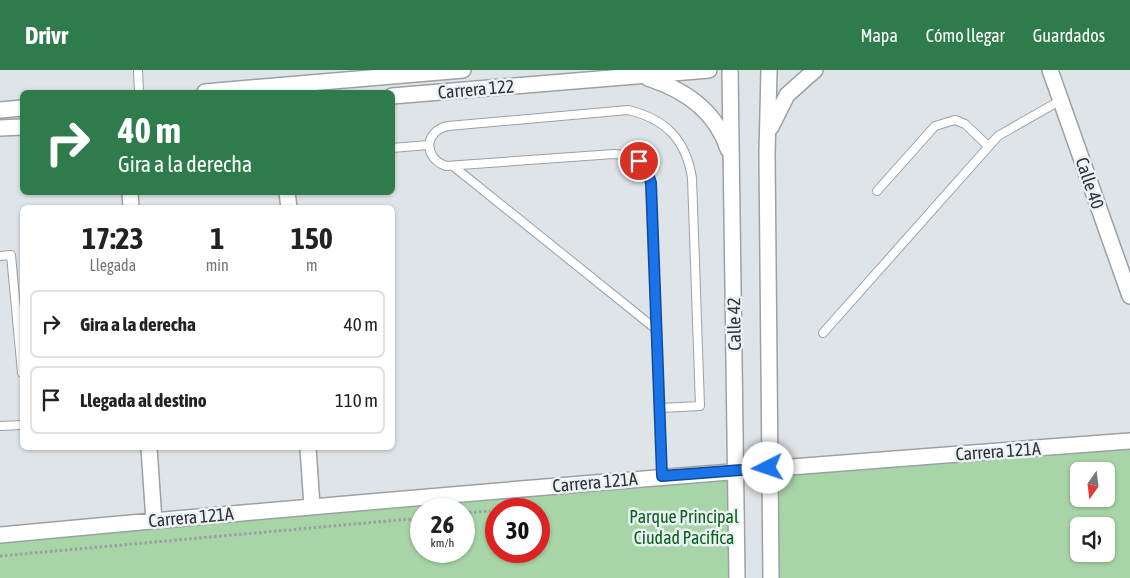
<!DOCTYPE html>
<html lang="es">
<head>
<meta charset="utf-8">
<style>
  body { margin:0; font-family:"Asap Condensed",sans-serif; background:#f6f6f6; color:#222; height:100vh; display:flex; flex-direction:column; font-size:19px; white-space:nowrap }
  * { box-sizing:border-box; margin:0 }
  p { font-size:16px; color:#767676 }
  .icon { flex:none; width:28px; height:28px; fill:none; stroke:currentColor; stroke-width:2; stroke-linecap:round; stroke-linejoin:round }
  .map { position:relative; flex:1; overflow:hidden }
  .side { position:absolute; left:20px; top:135px; width:375px; height:245px; display:flex; flex-direction:column; background:#fff; border-radius:8px; box-shadow:0 1px 4px #0004 }
  .side>* { flex:none }
  .guide { position:absolute; left:20px; top:20px; width:375px; height:105px; border-radius:8px; box-shadow:0 1px 4px #0004; background:#2e7c4c; color:#fff; overflow:hidden }
  .needle { width:32px; rotate:194deg }
  .buttons { position:absolute; left:1070px; top:392px; display:grid; gap:10px }
  .buttons a { display:grid; place-items:center; width:45px; height:45px; border-radius:8px; background:#fff; box-shadow:0 1px 4px #0004; font-size:25px }
  .speed { position:absolute; left:410px; top:428px; display:flex; gap:10px; font-size:25px; font-weight:700; text-align:center }
  .speed>* { display:grid; place-content:center; width:65px; height:65px; border-radius:50%; background:#fff; box-shadow:0 1px 4px #0004; line-height:1 }
  .speed small { font-size:12px; font-weight:400 }
  .speed .limit { border:8px solid #d22; background:#fff; color:#111 }
  .pin { position:absolute; display:grid; place-items:center; width:42px; height:42px; color:#fff; margin:-21px; border:2px solid #fff; border-radius:50%; box-shadow:0 1px 5px #0007 }
  .me { position:absolute; width:55px; margin:-28px; rotate:266deg; stroke-linejoin:round; filter:drop-shadow(0 0 4px #0008) }
  .turn { display:flex; align-items:center; gap:18px; height:105px; padding:0 15px; font-size:22px }
  .turn .icon { width:65px; height:65px; stroke-width:2.5 }
  .turn b { display:block; font-size:35px; line-height:42px }
  .eta { display:flex; justify-content:space-evenly; align-items:center; height:85px; text-align:center }
  .eta b { font-size:30px; font-weight:700; line-height:35px }
  ul { padding:0; list-style:none }
  li { display:flex; align-items:center; gap:15px; height:68px; margin:0 10px 8px; padding:0 5px; border:2px solid #e0e0e0; border-radius:8px }
  li div { flex:1 }
  li b { display:block; font-size:19px }
  li em { font-style:normal }
  header { display:flex; align-items:center; gap:30px; box-sizing:border-box; height:70px; padding:0 25px; background:#2e7c4c; color:#fff }
  header strong { font-size:24px }
  nav { display:flex; gap:28px; margin-inline-start:auto; font-size:18px }
  .map>svg:first-child { display:block }
  .green { fill:#a7d5a7; fill-rule:evenodd }
  .lines { fill:none; stroke-linecap:round; stroke-linejoin:round }
  .lane-casing { stroke:#9ca1a5; stroke-width:10 }
  .street-casing { stroke:#9ca1a5; stroke-width:18 }
  .path { stroke:#9b9fa2; stroke-width:3; stroke-dasharray:2.5 2.5; stroke-linecap:butt }
  .lane { stroke:#fff; stroke-width:8 }
  .street { stroke:#fff; stroke-width:15 }
  .route-casing { stroke:#114b97; stroke-width:12 }
  .route { stroke:#1a73e8; stroke-width:9 }
  .labels { text-anchor:middle; dominant-baseline:central; stroke-width:5; stroke-linejoin:round; paint-order:stroke }
  .street-label { font-size:18px; fill:#2f3133; stroke:#ecf1f5 }
  .park-label { font-size:18px; fill:#086319; stroke:#ecf1f5 }
</style>
</head>
<body>
<header>
<strong>Drivr</strong>
<nav><a>Mapa</a><a>Cómo llegar</a><a>Guardados</a></nav>
</header>
<div class="map">
<svg width="1130" height="508" viewBox="0 0 1130 508">
  <rect width="100%" height="100%" fill="#dfe4e8"/>
  <path class="green" d="M1130 371V508H771L768 398ZM1079 401H1106V429H1079ZM1079 456H1106V484H1079Z
    M736 400 737 508H0V465ZM421 439H464V481H421ZM496 439H539V481H496Z"/>
  <g class="lines">
    <g class="lane-casing">
      <path id="lane" d="M138 0 139 22
        M392 78 428 75
        M453 96 657 260
        M877 121 935 56 955 50 965 54 988 76
        M0 186 11 185 22 303
        M823 263 998 66 1061 30
        M661 338 700 336 692 108C686 70 666 49 628 40L448 56C424 61 423 88 446 96L614 84C635 85 645 93 651 113L662 406
        M0 356 22 355"/>
    </g>
    <g class="street-casing">
      <path id="street" d="M730 0 737 508
        M769 0 767 84 771 508
        M1050 0 1130 226
        M648 8C685 20 716 41 728 79
        M205 22 463 0
        M392 26 709 0
        M0 40 22 38
        M771 57 787 25 815 0
        M0 58 22 57
        M130 122 131 138
        M287 122 289 138
        M149 378 154 451
        M308 378 312 436
        M0 465C376 430 753 399 1130 371"/>
    </g>
    <path class="path" d="M464 443 490 441
      M0 486 421 448"/>
    <use href="#lane" class="lane"/>
    <use href="#street" class="street"/>
  </g>
  <g class="lines">
    <g class="route-casing">
      <path id="route" d="M639 91 647 101 651 113 662 406 768 398"/>
    </g>
    <use href="#route" class="route"/>
  </g>
  <g class="labels">
    <g class="street-label">
      <text transform="translate(476 19) rotate(-5)">Carrera 122</text>
      <text transform="translate(1090 113) rotate(71)">Calle 40</text>
      <text transform="translate(734 254) rotate(-91)">Calle 42</text>
      <text transform="translate(998 381) rotate(-4)">Carrera 121A</text>
      <text transform="translate(595 412) rotate(-5)">Carrera 121A</text>
      <text transform="translate(191 447) rotate(-5)">Carrera 121A</text>
    </g>
    <g class="park-label">
      <text x="684" y="446">Parque Principal<tspan x="684" dy="21">Ciudad Pacifica</tspan></text>
    </g>
  </g>
</svg>
<div class="buttons">
<a><svg class="needle" viewBox="-14 -14 28 28"><path d="M0-13l5 13h-10z" fill="#e53935"/><path d="M0 13l5-13h-10z" fill="#767676"/></svg></a>
<a><svg class="icon" aria-label="sound" viewBox="0 0 24 24"><path d="M4 9h4l5-4v14l-5-4H4zM17 9q2 3 0 6"/></svg></a>
</div>
<div class="speed"><div>26<small>km/h</small></div><div class="limit">30</div></div>
<div class="pin" style="left:639px;top:91px;background:#d93025"><svg class="icon" aria-label="arrive" viewBox="0 0 24 24"><path d="M6 21V4h12l-3 4 3 4H6"/></svg></div>
<svg class="me" style="left:768px;top:398px" viewBox="-20 -20 40 40"><circle r="19" fill="#fff"/><path d="M0-13L10 11 0 6-10 11z" fill="#1a73e8"/></svg>
<div class="guide">
<div class="turn"><svg class="icon" aria-label="right" viewBox="0 0 24 24"><path d="M7 20v-9h11M14 6l5 5-5 5"/></svg><div><b>40 m</b>Gira a la derecha</div></div>
</div>
<section class="side">
<div class="eta">
<div><b>17:23</b><p>Llegada</p></div>
<div><b>1</b><p>min</p></div>
<div><b>150</b><p>m</p></div>
</div>
<ul>
<li><svg class="icon" aria-label="right" viewBox="0 0 24 24"><path d="M7 20v-9h11M14 6l5 5-5 5"/></svg><div><b>Gira a la derecha</b></div><em>40 m</em></li>
<li><svg class="icon" aria-label="arrive" viewBox="0 0 24 24"><path d="M6 21V4h12l-3 4 3 4H6"/></svg><div><b>Llegada al destino</b></div><em>110 m</em></li>
</ul>
</section>
</div>
</body>
</html>
